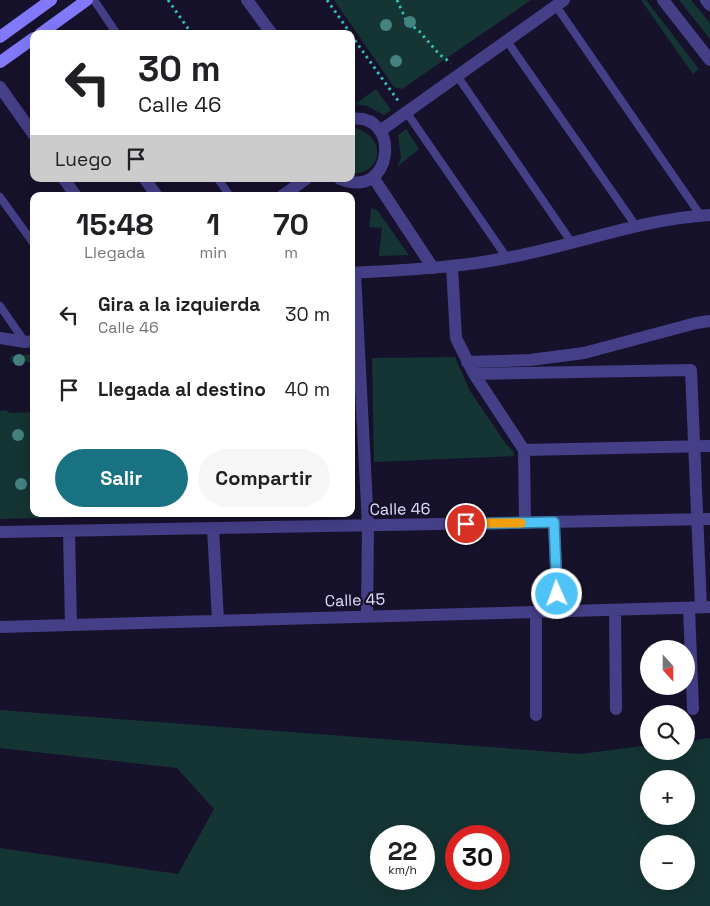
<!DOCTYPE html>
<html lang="es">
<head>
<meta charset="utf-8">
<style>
  body { margin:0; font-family:"Space Grotesk",sans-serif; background:#f6f6f6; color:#202124; height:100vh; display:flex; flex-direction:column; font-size:19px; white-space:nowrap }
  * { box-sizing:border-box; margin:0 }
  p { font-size:16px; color:#757577 }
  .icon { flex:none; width:28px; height:28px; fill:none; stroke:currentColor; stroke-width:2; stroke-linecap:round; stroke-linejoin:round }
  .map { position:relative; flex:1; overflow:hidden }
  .drawer { position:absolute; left:30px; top:192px; width:325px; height:325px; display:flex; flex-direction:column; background:#fff; border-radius:10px; box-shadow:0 5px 20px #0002 }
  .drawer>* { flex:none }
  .top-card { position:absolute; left:30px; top:30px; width:325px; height:152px; border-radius:10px; box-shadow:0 5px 20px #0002; background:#fff; color:#202124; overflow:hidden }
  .needle { width:32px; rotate:159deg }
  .tools { position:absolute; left:640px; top:640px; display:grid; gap:10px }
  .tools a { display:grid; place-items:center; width:55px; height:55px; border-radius:50%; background:#fff; box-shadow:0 5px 20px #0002; font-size:25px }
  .speed { position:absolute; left:370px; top:825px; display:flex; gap:10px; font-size:25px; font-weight:700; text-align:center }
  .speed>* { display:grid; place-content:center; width:65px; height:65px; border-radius:50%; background:#fff; box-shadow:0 5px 20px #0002; line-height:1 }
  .speed small { font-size:12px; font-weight:400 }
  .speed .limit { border:8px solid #d22; background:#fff; color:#111 }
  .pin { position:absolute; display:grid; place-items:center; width:42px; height:42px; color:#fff; margin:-21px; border:2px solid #fff; border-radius:50%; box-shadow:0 1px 5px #0007 }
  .me { position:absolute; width:55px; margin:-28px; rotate:358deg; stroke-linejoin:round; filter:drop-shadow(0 0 4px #0008) }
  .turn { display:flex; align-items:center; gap:18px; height:105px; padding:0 25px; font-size:22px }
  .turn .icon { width:65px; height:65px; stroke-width:2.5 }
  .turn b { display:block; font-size:35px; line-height:42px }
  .then { display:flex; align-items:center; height:48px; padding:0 25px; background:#0003; gap:10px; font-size:19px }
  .eta { display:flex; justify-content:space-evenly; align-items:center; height:85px; text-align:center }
  .eta b { font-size:30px; font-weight:800; line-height:35px }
  .cta { display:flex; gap:10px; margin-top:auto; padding:10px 25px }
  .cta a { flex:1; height:58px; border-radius:30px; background:#197282; color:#fff; font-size:20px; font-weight:800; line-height:58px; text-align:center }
  .cta a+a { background:#f6f6f6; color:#202124 }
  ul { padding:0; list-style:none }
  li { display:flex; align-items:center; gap:15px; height:75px; padding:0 25px }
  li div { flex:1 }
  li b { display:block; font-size:19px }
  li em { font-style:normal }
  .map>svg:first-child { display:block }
  .green { fill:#153434; fill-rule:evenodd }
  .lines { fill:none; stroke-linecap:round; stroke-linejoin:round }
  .path { stroke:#36b9b7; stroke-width:3; stroke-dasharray:2.5 4; stroke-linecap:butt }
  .lane { stroke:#453f88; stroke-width:8 }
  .street { stroke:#453f88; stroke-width:12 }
  .secondary { stroke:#8178fa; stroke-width:12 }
  .tree { fill:#458280 }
  .route-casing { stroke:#337fa1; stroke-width:12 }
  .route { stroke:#4fc3f7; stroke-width:9 }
  .slow { stroke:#f59e0b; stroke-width:9 }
  .labels { text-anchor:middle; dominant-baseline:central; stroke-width:4.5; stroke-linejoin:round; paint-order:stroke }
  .street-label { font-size:16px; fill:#e2ddfe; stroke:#17122b }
</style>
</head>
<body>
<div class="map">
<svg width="710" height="906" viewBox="0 0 710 906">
  <rect width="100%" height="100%" fill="#17122b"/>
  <path class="green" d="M334 0H531L402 89 394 87Z
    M641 0H646L699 69 693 74Z
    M679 0H691L710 23V39Z
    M376 89 391 110 384 115 367 106 355 104Z
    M355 128C388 136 382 176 351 173V129Z
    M406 129 419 149 397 167 401 158 398 135Z
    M371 208 377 210 409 255 379 256 382 228 369 227Z
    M34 354V362H11V356Z
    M455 357 470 391 506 444 513 451 514 456 374 462 372 358Z
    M6 410 10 413 34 412V514H190L0 519V411Z
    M0 710 581 754 649 745V751H686V741L710 738V906H0V848L178 874 214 809 177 768 0 748ZM649 779H686V816H649ZM424 836V879H381V836ZM456 836H499V879H456ZM649 844H686V881H649Z"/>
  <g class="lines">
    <path class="path" d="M168 0 192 34
      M327 0 351 34
      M397 0 407 22 419 31 439 54 451 63
      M351 35 399 102"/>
    <path class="lane" d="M94 0 117 34
      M556 6 701 216
      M507 41 636 226
      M458 77 572 243
      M407 113 507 258
      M218 179 230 196
      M0 197 34 244
      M0 306 25 342"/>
    <path class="street" d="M247 0 272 34
      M663 0 710 60
      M706 0 710 5
      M0 87 34 135
      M380 131 564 0
      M373 177 433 268
      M64 179 76 196
      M145 179 157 196
      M340 179C394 201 402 112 351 119
      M282 196 306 179
      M452 267 456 338 474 374 524 450 525 523
      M351 273C403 270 455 268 506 258 574 246 640 219 710 215
      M355 273 368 526 367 616
      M0 338 25 342 34 341
      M467 362 530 360 584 353 696 323 710 321
      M474 374 691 370 701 607
      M524 450 710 446
      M554 522 558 612
      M213 528 218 621
      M69 531 71 625
      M0 532 710 519
      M689 608 693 709
      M615 610 616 709
      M536 613V715
      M0 627 710 607"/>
    <path class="secondary" d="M40 34 87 0
      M0 37 51 0
      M0 62 34 38"/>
  </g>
  <g class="tree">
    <circle cx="410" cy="22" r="6"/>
    <circle cx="386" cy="25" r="6"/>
    <circle cx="396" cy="61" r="6"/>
    <circle cx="19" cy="360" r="6"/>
    <circle cx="18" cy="435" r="6"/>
    <circle cx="21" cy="484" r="6"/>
  </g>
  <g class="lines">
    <g class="route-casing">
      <path id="route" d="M466 524 554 522 557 594"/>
    </g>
    <use href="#route" class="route"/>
    <path class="slow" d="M489 523H521"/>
  </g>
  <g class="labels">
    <g class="street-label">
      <text transform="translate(400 509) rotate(-1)">Calle 46</text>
      <text transform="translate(355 600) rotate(-2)">Calle 45</text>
    </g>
  </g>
</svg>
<div class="tools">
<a><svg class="needle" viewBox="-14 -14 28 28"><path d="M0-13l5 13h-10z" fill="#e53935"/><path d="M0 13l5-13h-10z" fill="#757577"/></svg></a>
<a><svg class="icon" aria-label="search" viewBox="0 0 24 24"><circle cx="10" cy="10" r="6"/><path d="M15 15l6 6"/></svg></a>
<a>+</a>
<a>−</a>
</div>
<div class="speed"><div>22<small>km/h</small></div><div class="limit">30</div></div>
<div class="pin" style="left:466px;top:524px;background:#d93025"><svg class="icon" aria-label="arrive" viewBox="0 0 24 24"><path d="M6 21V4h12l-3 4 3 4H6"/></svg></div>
<svg class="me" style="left:557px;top:594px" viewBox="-20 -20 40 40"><circle r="17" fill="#4fc3f7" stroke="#fff" stroke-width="3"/><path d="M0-11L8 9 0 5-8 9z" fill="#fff"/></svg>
<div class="top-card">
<div class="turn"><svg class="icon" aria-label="left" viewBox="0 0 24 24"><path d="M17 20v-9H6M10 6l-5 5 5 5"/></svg><div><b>30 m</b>Calle 46</div></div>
<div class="then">Luego<svg class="icon" aria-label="arrive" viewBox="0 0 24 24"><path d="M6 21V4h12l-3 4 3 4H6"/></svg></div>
</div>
<section class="drawer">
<div class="eta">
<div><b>15:48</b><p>Llegada</p></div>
<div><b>1</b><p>min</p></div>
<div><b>70</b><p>m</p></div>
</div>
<ul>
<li><svg class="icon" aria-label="left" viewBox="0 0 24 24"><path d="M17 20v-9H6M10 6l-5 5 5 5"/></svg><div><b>Gira a la izquierda</b><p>Calle 46</p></div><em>30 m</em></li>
<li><svg class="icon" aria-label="arrive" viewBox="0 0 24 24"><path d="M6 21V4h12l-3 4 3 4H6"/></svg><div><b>Llegada al destino</b></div><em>40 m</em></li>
</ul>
<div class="cta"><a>Salir</a><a>Compartir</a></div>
</section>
</div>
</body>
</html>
